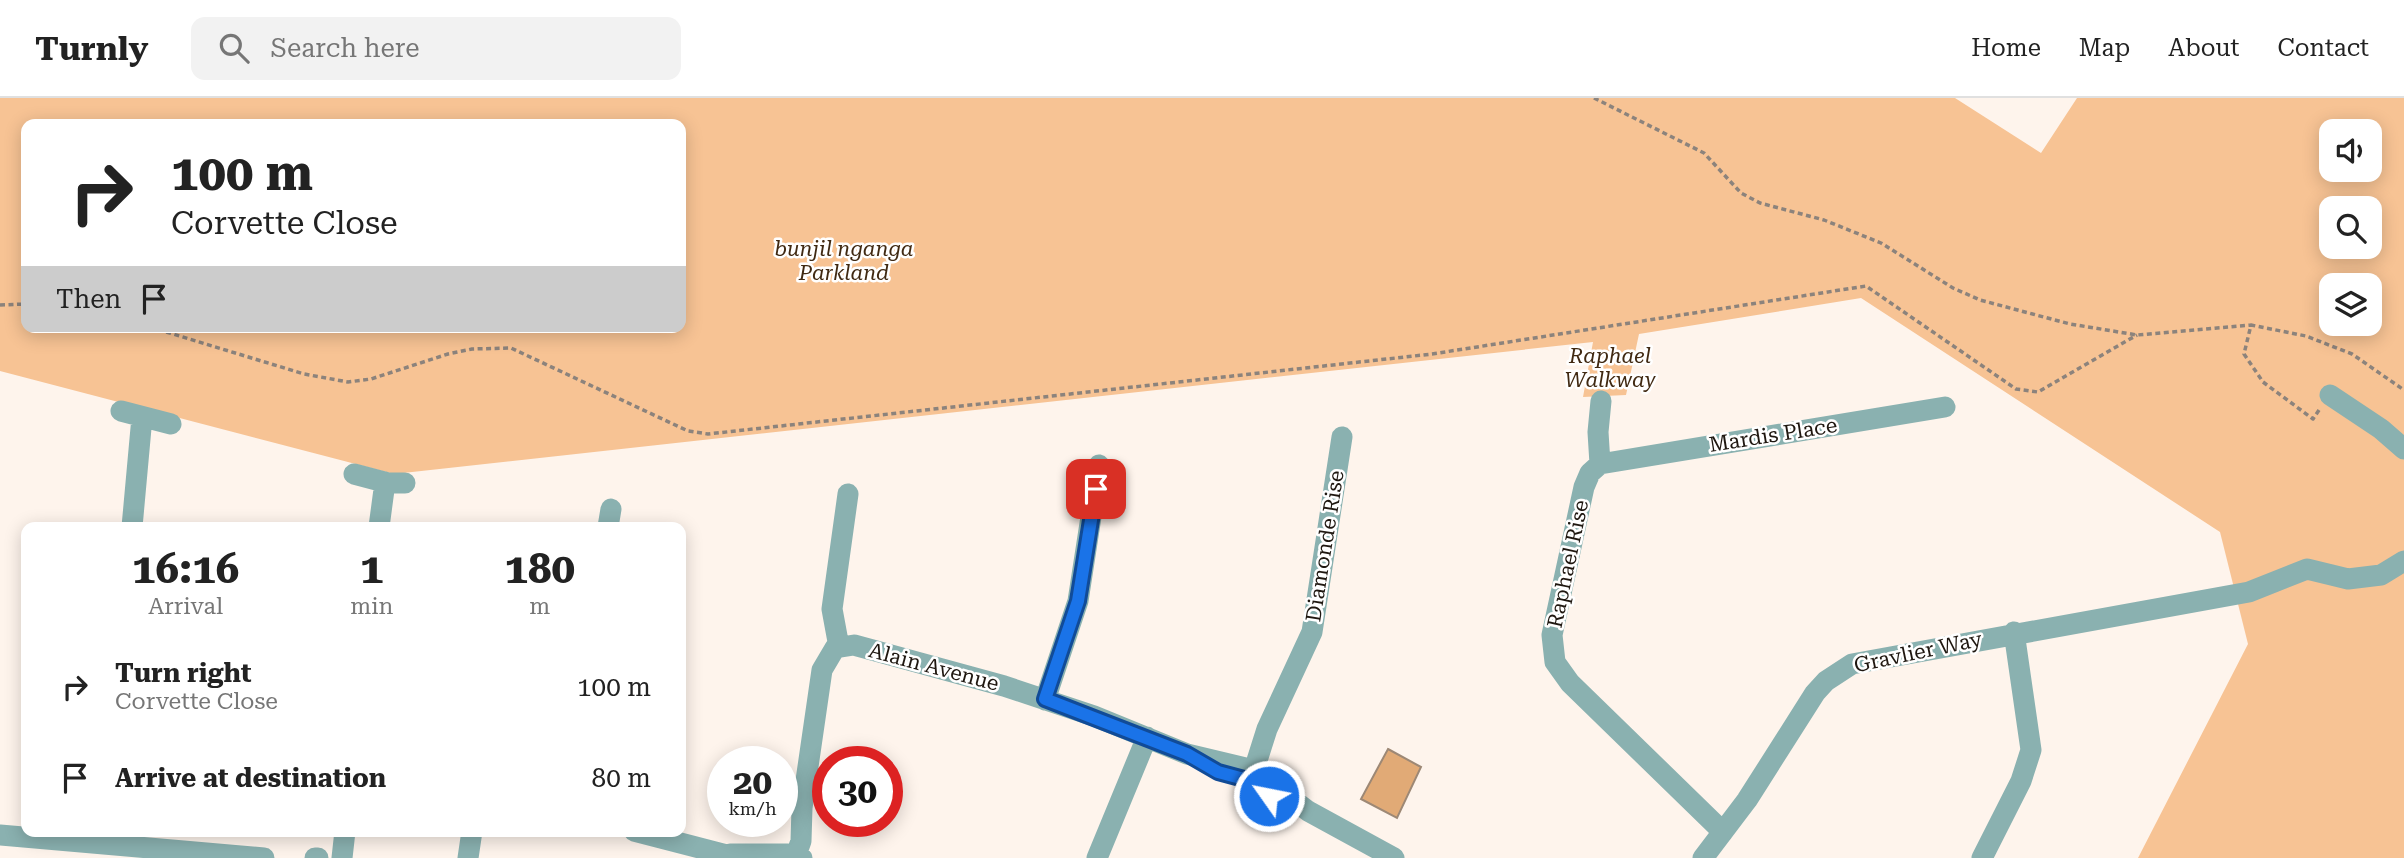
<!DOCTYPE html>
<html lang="en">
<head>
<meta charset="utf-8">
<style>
  body { margin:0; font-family:"Roboto Serif",serif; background:#f2f2f2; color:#222; height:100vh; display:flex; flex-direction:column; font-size:26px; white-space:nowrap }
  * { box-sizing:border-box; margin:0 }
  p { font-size:23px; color:#767676 }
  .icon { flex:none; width:38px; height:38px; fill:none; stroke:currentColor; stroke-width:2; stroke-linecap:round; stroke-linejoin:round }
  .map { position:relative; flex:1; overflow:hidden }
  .panel { position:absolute; left:21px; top:424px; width:665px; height:315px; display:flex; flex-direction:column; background:#fff; border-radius:14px; box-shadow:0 4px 18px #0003 }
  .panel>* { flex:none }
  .banner { position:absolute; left:21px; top:21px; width:665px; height:214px; border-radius:14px; box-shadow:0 4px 18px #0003; background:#fff; color:#222; overflow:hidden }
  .fabs { position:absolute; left:2319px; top:21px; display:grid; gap:14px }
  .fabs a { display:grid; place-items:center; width:63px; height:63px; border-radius:14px; background:#fff; box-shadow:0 4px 18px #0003; font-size:35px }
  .speed { position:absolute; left:707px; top:648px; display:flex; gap:14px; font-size:35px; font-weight:700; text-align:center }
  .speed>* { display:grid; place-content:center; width:91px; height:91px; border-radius:50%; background:#fff; box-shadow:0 4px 18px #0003; line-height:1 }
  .speed small { font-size:18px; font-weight:400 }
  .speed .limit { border:10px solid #d22; background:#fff; color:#111 }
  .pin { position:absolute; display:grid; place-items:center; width:60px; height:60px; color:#fff; margin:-30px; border-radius:14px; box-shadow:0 4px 10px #0006 }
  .me { position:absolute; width:77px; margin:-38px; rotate:303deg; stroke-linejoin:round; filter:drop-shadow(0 0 5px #0008) }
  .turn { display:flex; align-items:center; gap:24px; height:147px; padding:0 35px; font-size:32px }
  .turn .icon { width:91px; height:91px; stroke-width:2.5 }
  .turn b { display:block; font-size:49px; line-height:60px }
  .then { display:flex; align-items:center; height:66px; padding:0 35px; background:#0003; gap:14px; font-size:26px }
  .eta { display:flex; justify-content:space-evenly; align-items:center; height:119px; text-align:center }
  .eta b { font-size:42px; font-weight:700; line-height:49px }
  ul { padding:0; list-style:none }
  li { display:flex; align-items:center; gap:21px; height:91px; padding:0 35px }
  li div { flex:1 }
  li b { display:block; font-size:26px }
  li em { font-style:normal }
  header { display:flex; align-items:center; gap:42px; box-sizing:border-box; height:98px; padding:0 35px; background:#fff; border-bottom:2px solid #e0e0e0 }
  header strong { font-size:33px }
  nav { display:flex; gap:38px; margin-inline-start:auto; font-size:24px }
  .search { width:490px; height:63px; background:#f2f2f2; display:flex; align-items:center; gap:18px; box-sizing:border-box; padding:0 24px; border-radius:14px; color:#767676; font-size:26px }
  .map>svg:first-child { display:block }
  .green { fill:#f7c394; fill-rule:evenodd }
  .building { fill:#e1aa76; stroke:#9d8875; stroke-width:2 }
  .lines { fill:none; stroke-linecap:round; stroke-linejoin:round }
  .path { stroke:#8c837c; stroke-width:3.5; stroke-dasharray:5 3.5; stroke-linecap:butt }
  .minor { stroke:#8ab1b0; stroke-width:21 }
  .route-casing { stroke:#114b97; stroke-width:18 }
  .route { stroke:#1a73e8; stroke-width:12 }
  .labels { text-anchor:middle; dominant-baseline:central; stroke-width:5; stroke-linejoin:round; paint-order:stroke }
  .park-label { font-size:21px; font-style:italic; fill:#402912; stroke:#fff }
  .street-label { font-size:21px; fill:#1f1710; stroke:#fff }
</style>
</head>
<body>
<header>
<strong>Turnly</strong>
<div class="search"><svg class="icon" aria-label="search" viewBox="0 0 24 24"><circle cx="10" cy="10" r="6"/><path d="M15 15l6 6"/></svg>Search here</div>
<nav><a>Home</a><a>Map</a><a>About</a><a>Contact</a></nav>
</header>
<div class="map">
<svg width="2404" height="760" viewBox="0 0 2404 760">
  <rect width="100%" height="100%" fill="#fef4ec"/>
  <path class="green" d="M0 0H1955L2041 55 2077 0H2404V760H2138L2248 546 2220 434 1861 200 1639 236 1626 297 1583 299 1593 244 394 376 0 273ZM26 26H681V229H26ZM2331 33H2370V72H2331ZM2331 110H2370V149H2331ZM2331 187H2370V226H2331Z"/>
  <path class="building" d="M1388 651 1421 669 1397 720 1361 701Z"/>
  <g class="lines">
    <path class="path" d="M1594 0 1704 55 1741 95 1760 105 1824 122 1881 145 1953 190 1980 202 2070 226 2137 237 2251 227
      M0 207 26 206
      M150 229 304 276 348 284 371 281 448 256 472 251 511 250 688 333 708 336 1432 256 1866 188 2016 291 2038 294 2137 237
      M2319 312 2313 321 2263 284 2244 256 2251 227 2306 238 2352 256 2404 292"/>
    <path class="minor" d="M2330 297 2381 331 2404 351
      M1601 303 1598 334 1600 366 1590 375 1584 389 1552 537 1555 564 1570 585 1723 734
      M121 313 171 326
      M1600 366 1945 309
      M354 376 388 385H405
      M132 429 142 319
      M379 429 385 384
      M608 429 611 411
      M839 549 832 511 848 396
      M1045 602 1078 503 1099 367
      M1245 679 1254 672 1267 631 1312 534 1342 339
      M634 733 738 760
      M0 737 264 760
      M730 756H788L802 760
      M315 760H318
      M342 760 345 733
      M468 760 472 733
      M795 760 801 743 802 710 822 572 835 550 854 547 1004 588 1094 618 1187 656 1254 672 1308 713 1394 760
      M1097 760 1147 639
      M1703 760 1747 702 1815 595 1826 583 1852 566 2249 494 2307 471 2348 481 2381 477 2404 463
      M1982 760 2021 683 2031 652 2014 534"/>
  </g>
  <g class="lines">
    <g class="route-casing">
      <path id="route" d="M1096 391 1078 503 1045 601 1187 656 1218 674 1244 681 1269 698"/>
    </g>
    <use href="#route" class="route"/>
  </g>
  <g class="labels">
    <g class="park-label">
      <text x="844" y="151">bunjil nganga<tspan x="844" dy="24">Parkland</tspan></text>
      <text x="1610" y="258">Raphael<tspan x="1610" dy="24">Walkway</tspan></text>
    </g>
    <g class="street-label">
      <text transform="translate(1773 337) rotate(-9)">Mardis Place</text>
      <text transform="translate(1325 448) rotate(-81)">Diamonde Rise</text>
      <text transform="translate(1568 466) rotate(-78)">Raphael Rise</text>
      <text transform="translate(1918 554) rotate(-12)">Gravlier Way</text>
      <text transform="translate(934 569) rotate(15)">Alain Avenue</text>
    </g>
  </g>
</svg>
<div class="fabs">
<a><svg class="icon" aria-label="sound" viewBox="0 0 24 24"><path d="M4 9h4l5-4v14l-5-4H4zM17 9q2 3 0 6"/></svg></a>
<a><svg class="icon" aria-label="search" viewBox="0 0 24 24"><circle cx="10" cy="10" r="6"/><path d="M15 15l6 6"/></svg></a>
<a><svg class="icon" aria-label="layers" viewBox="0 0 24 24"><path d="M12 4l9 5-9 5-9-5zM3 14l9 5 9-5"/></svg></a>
</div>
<div class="speed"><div>20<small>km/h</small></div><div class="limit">30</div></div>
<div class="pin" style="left:1096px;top:391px;background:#d93025"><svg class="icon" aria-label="arrive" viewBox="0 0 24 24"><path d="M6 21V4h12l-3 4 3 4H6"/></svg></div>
<svg class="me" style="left:1269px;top:698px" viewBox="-20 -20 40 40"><circle r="17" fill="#1a73e8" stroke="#fff" stroke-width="3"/><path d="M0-11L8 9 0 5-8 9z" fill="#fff"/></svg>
<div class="banner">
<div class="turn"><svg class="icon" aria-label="right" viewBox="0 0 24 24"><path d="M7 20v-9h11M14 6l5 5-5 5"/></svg><div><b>100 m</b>Corvette Close</div></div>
<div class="then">Then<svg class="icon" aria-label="arrive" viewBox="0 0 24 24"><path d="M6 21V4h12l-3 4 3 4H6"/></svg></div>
</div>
<section class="panel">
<div class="eta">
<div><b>16:16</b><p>Arrival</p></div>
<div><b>1</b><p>min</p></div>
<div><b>180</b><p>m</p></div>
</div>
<ul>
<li><svg class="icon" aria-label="right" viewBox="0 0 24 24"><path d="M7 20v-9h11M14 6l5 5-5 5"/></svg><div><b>Turn right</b><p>Corvette Close</p></div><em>100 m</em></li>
<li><svg class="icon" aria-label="arrive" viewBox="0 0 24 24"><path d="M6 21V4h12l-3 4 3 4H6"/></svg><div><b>Arrive at destination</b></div><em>80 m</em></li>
</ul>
</section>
</div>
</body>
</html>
